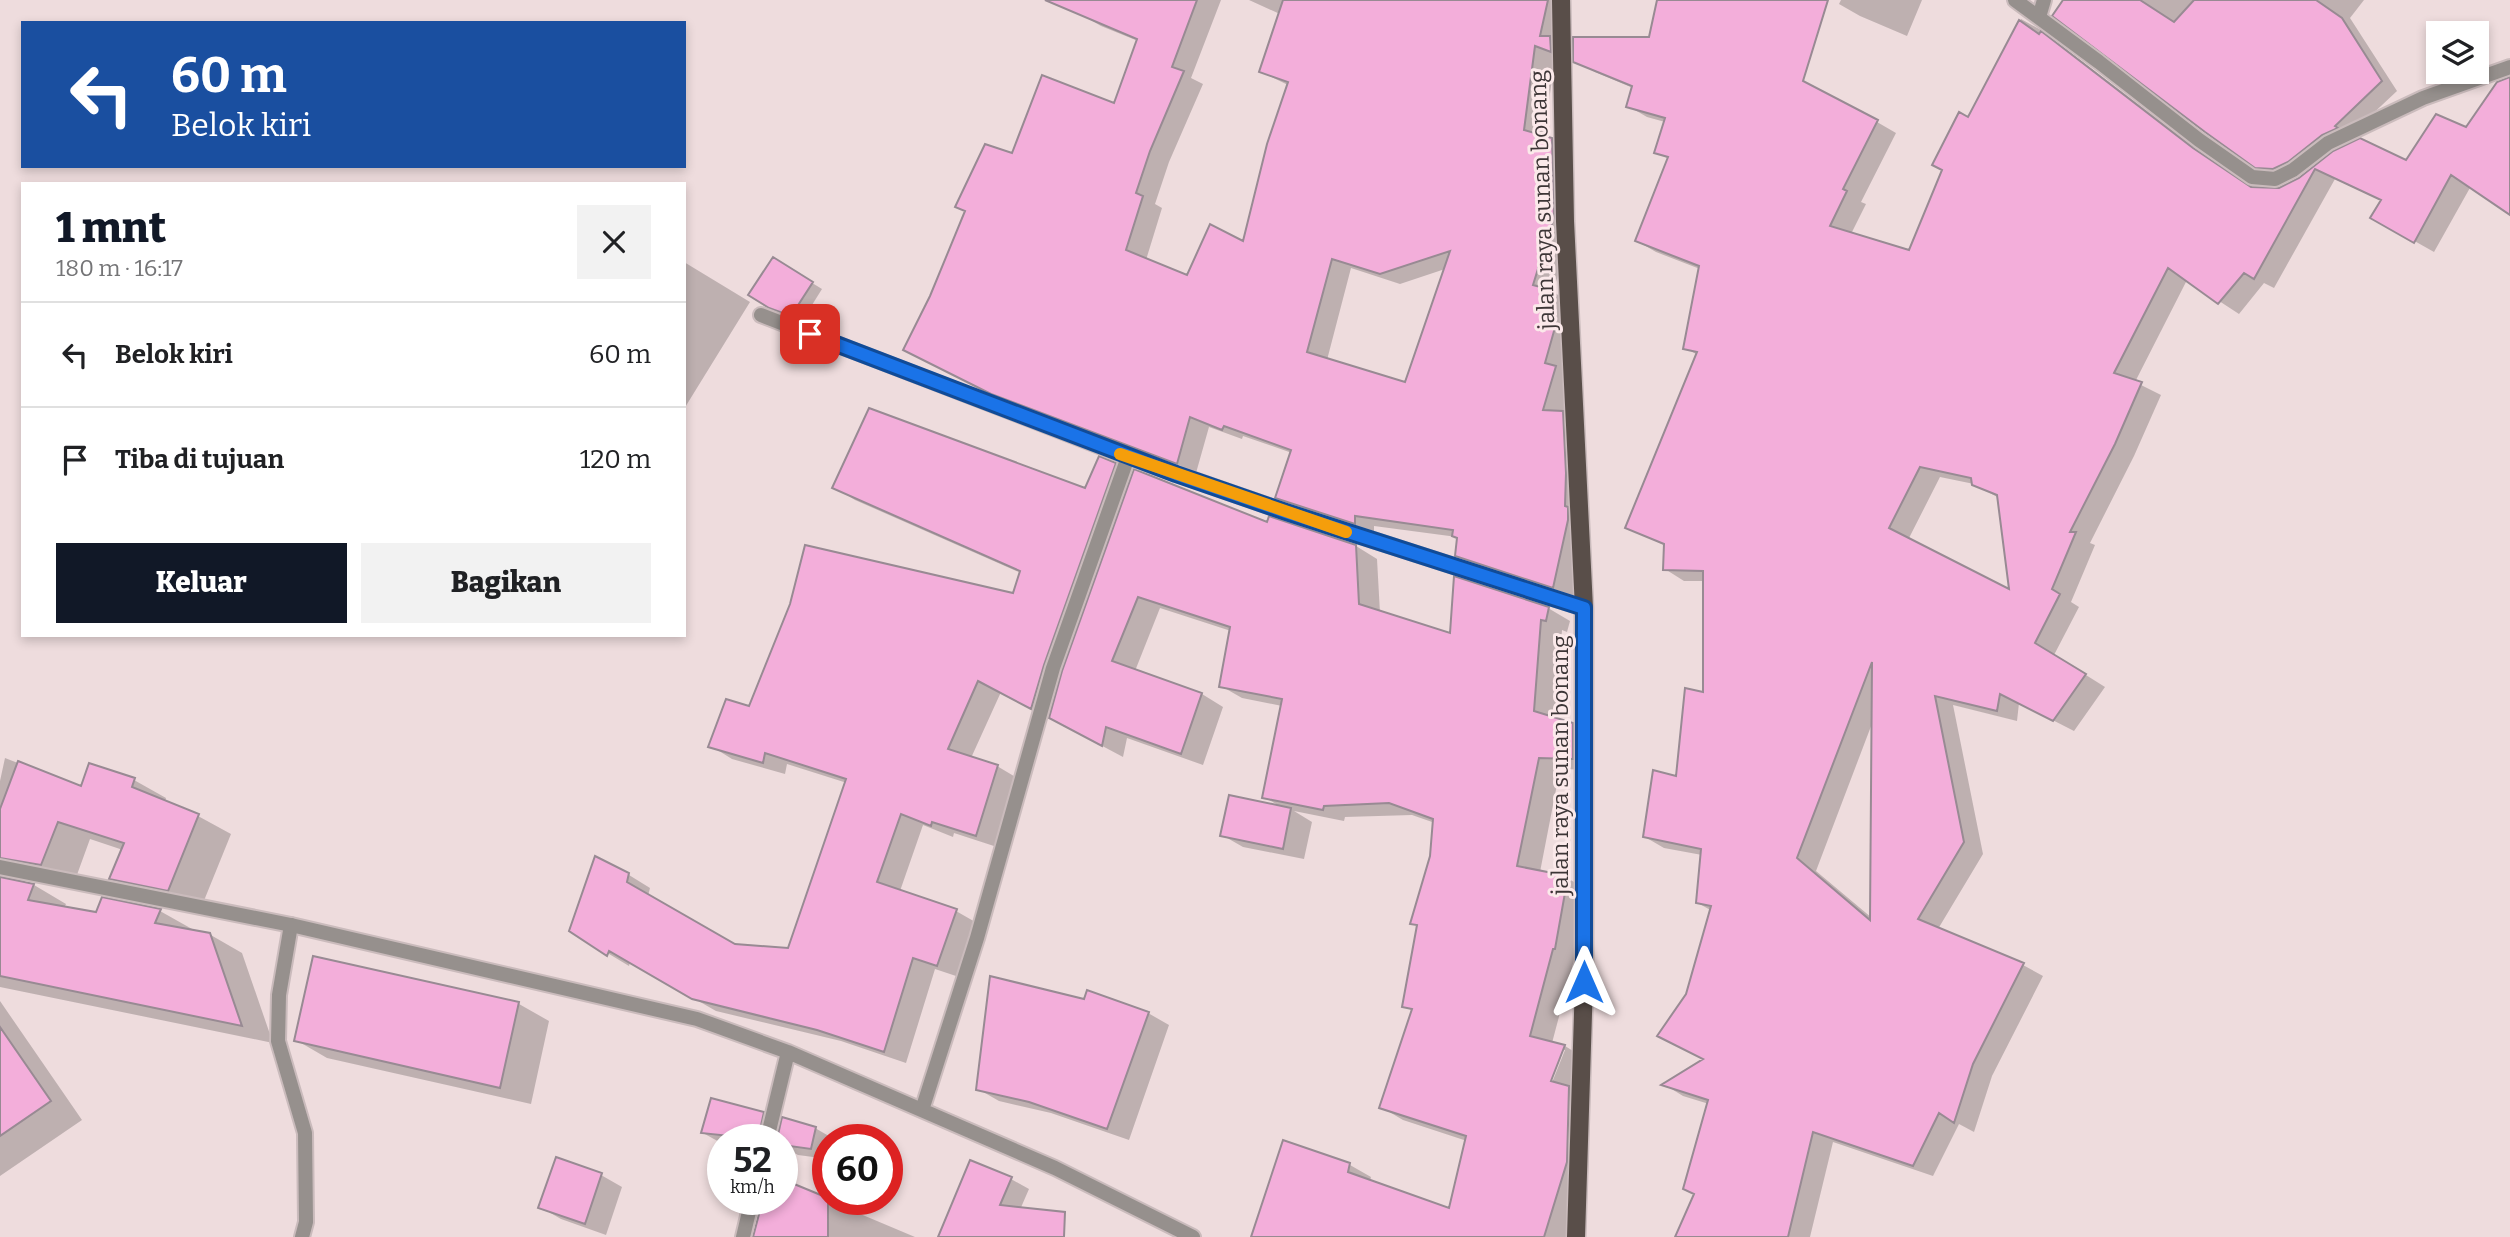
<!DOCTYPE html>
<html lang="id">
<head>
<meta charset="utf-8">
<style>
  body { margin:0; font-family:Bitter,serif; background:#f2f2f2; color:#202124; height:100vh; display:flex; flex-direction:column; font-size:26px; white-space:nowrap }
  * { box-sizing:border-box; margin:0 }
  p { font-size:23px; color:#757577 }
  .icon { flex:none; width:38px; height:38px; fill:none; stroke:currentColor; stroke-width:2; stroke-linecap:round; stroke-linejoin:round }
  .map { position:relative; flex:1; overflow:hidden }
  .side { position:absolute; left:21px; top:182px; width:665px; height:455px; display:flex; flex-direction:column; background:#fff; border-radius:0px; box-shadow:0 4px 10px #0003 }
  .side>* { flex:none }
  .banner { position:absolute; left:21px; top:21px; width:665px; height:147px; border-radius:0px; box-shadow:0 4px 10px #0003; background:#1a4fa0; color:#fff; overflow:hidden }
  .tools { position:absolute; left:2426px; top:21px; display:grid; gap:14px }
  .tools a { display:grid; place-items:center; width:63px; height:63px; border-radius:0px; background:#fff; box-shadow:0 4px 10px #0003; font-size:35px }
  .speed { position:absolute; left:707px; top:1124px; display:flex; gap:14px; font-size:35px; font-weight:700; text-align:center }
  .speed>* { display:grid; place-content:center; width:91px; height:91px; border-radius:50%; background:#fff; box-shadow:0 4px 10px #0003; line-height:1 }
  .speed small { font-size:18px; font-weight:400 }
  .speed .limit { border:10px solid #d22; background:#fff; color:#111 }
  .pin { position:absolute; display:grid; place-items:center; width:60px; height:60px; color:#fff; margin:-30px; border-radius:14px; box-shadow:0 4px 10px #0006 }
  .me { position:absolute; width:77px; margin:-38px; rotate:0deg; stroke-linejoin:round; filter:drop-shadow(0 0 5px #0008) }
  .turn { display:flex; align-items:center; gap:24px; height:147px; padding:0 35px; font-size:32px }
  .turn .icon { width:91px; height:91px; stroke-width:2.5 }
  .turn b { display:block; font-size:49px; line-height:60px }
  .round { display:grid; place-items:center; flex:none; width:74px; height:74px; border-radius:0px; background:#f2f2f2 }
  .summary { display:flex; align-items:center; justify-content:space-between; height:119px; padding:0 35px }
  h1 { font-size:42px; font-weight:800; line-height:52px; color:#111827 }
  .cta { display:flex; gap:14px; margin-top:auto; padding:14px 35px }
  .cta a { flex:1; height:80px; border-radius:0px; background:#111827; color:#fff; font-size:28px; font-weight:800; line-height:80px; text-align:center }
  .cta a+a { background:#f2f2f2; color:#202124 }
  ul { padding:0; list-style:none }
  li { display:flex; align-items:center; gap:21px; height:105px; padding:0 35px; border-top:2px solid #e0e0e0 }
  li div { flex:1 }
  li b { display:block; font-size:26px }
  li em { font-style:normal }
  .map>svg:first-child { display:block }
  .shadow { fill:#0003; fill-rule:evenodd }
  .building { fill:#f3aeda; stroke:#988a93; stroke-width:2; fill-rule:evenodd }
  .lines { fill:none; stroke-linecap:round; stroke-linejoin:round }
  .lane-casing { stroke:#cabbbc; stroke-width:18 }
  .street-casing { stroke:#cabbbc; stroke-width:18 }
  .primary-casing { stroke:#cabbbc; stroke-width:21 }
  .lane { stroke:#96908d; stroke-width:14 }
  .street { stroke:#96908d; stroke-width:14 }
  .primary { stroke:#594e49; stroke-width:18 }
  .route-casing { stroke:#114b97; stroke-width:18 }
  .route { stroke:#1a73e8; stroke-width:12 }
  .slow { stroke:#f59e0b; stroke-width:12 }
  .labels { text-anchor:middle; dominant-baseline:central; stroke-width:6; stroke-linejoin:round; paint-order:stroke }
  .street-label { font-size:23px; fill:#3c3536; stroke:#fbe9ea }
</style>
</head>
<body>
<div class="map">
<svg width="2510" height="1237" viewBox="0 0 2510 1237">
  <rect width="100%" height="100%" fill="#eedcdd"/>
  <path class="shadow" d="M1088 0H1221L1191 78 1203 84 1169 162 1155 204 1162 208 1146 260 1188 278 1244 243 1288 85 1261 72 1280 14 1249 0H1563L1544 137 1571 151 1572 228 1553 292 1574 304 1575 379 1564 414 1582 424 1587 532 1573 598 1477 567 1457 556V537L1374 526V534L1297 508 1277 497 1292 453 1243 436 1242 439 1209 427 1196 473 1012 404 905 350 1013 156 1115 105 1138 41 1101 26 1082 15ZM1351 268 1400 284 1445 269 1406 384 1327 360Z
    M1659 0H1806L1772 135 1877 122 1896 133 1861 202 1866 204 1851 234 1910 252 1968 119 2021 19 2041 30 2213 161 2254 188 2280 189 2300 179 2334 153 2407 162 2467 129 2510 78V213L2471 186 2434 252 2372 217 2382 201 2335 179 2274 288 2264 283 2239 314 2187 280 2135 382 2161 395 2134 456 2090 543 2095 545 2071 602 2079 607 2054 655 2105 687 2074 731 2019 703 2017 721 1953 705 1983 854 1938 929 2023 965 2043 976 1992 1076 1974 1132 1959 1124 1933 1176 1833 1142 1810 1237H1677L1695 1194 1709 1104 1683 1096 1665 1085 1705 1060 1688 995 1712 911 1698 903 1702 855 1664 848 1645 837 1677 778 1705 694V581H1684L1665 569 1666 546 1627 527 1698 355 1685 348 1700 269 1656 252 1637 241 1669 159 1656 152 1665 122 1647 117 1628 106 1633 88 1595 72 1575 61 1651 39ZM1940 477 1974 484 1999 498 2011 592 1908 540ZM1873 721 1872 918 1816 871Z
    M1841 0H1922L1907 36 1860 16 1839 4Z
    M2123 0H2364L2350 18 2397 91 2349 136 2273 176 2256 166Z
    M773 259 822 289 802 321 781 313 751 294Z
    M684 262 750 302 684 409Z
    M1115 464 1134 475 1269 524 1356 546 1377 559 1380 613 1451 635 1548 608 1570 621 1567 632 1562 630 1555 720 1572 725 1594 737V770L1560 769 1540 872 1567 878 1588 890 1576 960H1574L1552 1043 1565 1046 1586 1059 1573 1091 1590 1100 1588 1175 1569 1237H1253L1285 1143 1350 1165 1371 1177 1370 1181 1450 1210 1467 1141 1403 1120 1381 1107 1413 1011 1404 1006 1418 926 1412 923 1432 856 1435 823 1412 815 1345 817 1344 821 1294 811 1312 822 1304 859 1243 847 1222 835 1283 808 1264 797 1282 706 1242 698 1221 686 1231 631 1160 608 1135 671 1202 694 1223 707 1203 765 1127 738 1123 757 1001 692 971 758 997 766 1019 779 997 847 954 833 953 837 923 825 900 891 956 911 977 923 959 977 935 969 906 1063 841 1041 716 1011 630 962 629 966 571 931 629 875 650 888 648 896 734 946 789 950 847 783 787 764 785 774 732 759 711 746 750 708 1014 595 1021 573 855 500 834 487 1086 490ZM1561 1050H1565L1549 1090 1546 1089Z
    M5 758 82 788 134 780 166 798 165 802 198 816 231 834 201 908 143 897 111 878 123 850 90 839 74 883 30 875 22 883 34 885 66 904 64 908 97 914 160 911 192 929 191 931 209 934 242 953 273 1043 0 987V781Z
    M0 1001 82 1120 0 1176Z
    M1085 1001 1148 1013 1169 1025 1129 1140 1051 1113 999 1101 978 1089Z
    M519 1004 549 1021 531 1104 327 1058 296 1040Z
    M763 1114 782 1125 815 1128 834 1139H828V1159L798 1155 782 1146V1139H723V1144L703 1133Z
    M557 1159 601 1175 622 1187 606 1235 561 1219 540 1207Z
    M1011 1179 1029 1189 1019 1212 1026 1237H939Z
    M782 1181 915 1237H808L760 1218 765 1199H782Z"/>
  <path class="building" d="M1045 0H1197L1172 67 1184 71 1150 151 1136 193 1143 196 1126 250 1187 275 1210 224 1243 241 1267 144 1288 82 1259 72 1283 0H1548L1540 36H1550L1551 52 1535 46 1524 130 1552 138 1554 217 1533 285 1555 291 1556 324 1545 363 1556 366 1543 410 1563 411 1566 473 1565 506 1568 507V520L1553 588 1455 556 1457 538 1452 536 1453 530 1355 516V524L1275 498 1291 450 1224 426 1222 430 1190 417 1177 464 991 394 903 350 930 296 965 211 955 207 985 144 1012 153 1042 75 1114 103 1137 39ZM1450 251 1405 382 1307 352 1332 259 1380 274Z
    M1657 0H1828L1803 81 1878 120 1843 189 1847 191 1830 226 1909 250 1942 170 1932 165 1959 112 1968 117 2019 20 2039 34 2041 31 2193 148 2251 187 2279 188 2299 178 2333 151 2360 138 2406 160 2436 114 2466 127 2497 82 2510 77V215L2451 175 2414 243 2370 218 2381 200 2315 169 2254 279 2244 273 2218 304 2168 268 2114 373 2142 382 2115 444 2070 532H2076L2052 589 2060 594 2035 643 2086 674 2053 721 2000 694 1997 711 1935 696 1964 842 1918 919 2024 963 1973 1064 1954 1123 1939 1113 1913 1166 1813 1132 1788 1237H1675L1694 1194 1683 1189 1708 1100 1661 1085 1703 1059 1657 1036 1686 994 1711 906 1696 903 1701 849 1643 837 1653 770 1676 776 1685 688 1703 692V571L1663 570 1664 544 1625 528 1697 352 1683 349 1699 266 1635 241 1668 157 1654 153 1665 118 1626 107 1632 86 1573 62V37H1649ZM1920 467 1971 478 1972 485 1997 495 2009 589 1889 528ZM1872 662 1870 920 1797 858Z
    M2063 0H2140L2174 22 2194 0H2316L2342 18 2382 81 2335 126 2338 128 2322 135 2288 162 2273 169 2255 168 2205 132 2052 16Z
    M773 257 813 282 791 316 769 308 748 295Z
    M869 408 1085 488 1099 456 1116 463 1044 665 1031 709 978 681 948 749 998 765 976 836 932 822 931 826 901 814 877 882 957 909 937 966 913 958 884 1052 817 1030 692 999 609 951 607 956 569 931 595 856 629 873 627 882 735 944 788 948 846 779 765 753 763 763 708 747 726 699 749 706 790 604 805 545 1013 593 1020 571 832 488Z
    M1134 469 1267 522 1269 516 1356 545 1359 604 1450 633 1454 576 1549 607 1546 621 1541 620 1534 711 1573 723V759L1539 758 1517 866 1568 876 1555 949H1553L1530 1036 1565 1045 1551 1081 1569 1086 1567 1162 1544 1237H1251L1283 1140 1350 1163 1348 1172 1449 1208 1466 1136 1379 1108 1412 1009 1402 1007 1417 925 1410 924 1430 856 1433 819 1389 803 1324 806 1323 810 1262 798 1282 699 1219 687 1230 627 1138 597 1112 661 1202 693 1181 754 1106 727 1102 746 1049 718 1062 671Z
    M18 761 81 786 89 763 135 778 132 787 199 814 168 891 109 879 124 843 58 822 41 865 0 858V809Z
    M1229 795 1291 808 1283 849 1220 836Z
    M0 877 34 884 28 900 96 912 102 897 161 909 155 923 210 933 242 1026 0 976Z
    M313 956 519 1002 500 1088 294 1041Z
    M990 976 1084 999 1087 990 1149 1012 1107 1129 1029 1102 976 1090Z
    M0 1027 51 1101 0 1136Z
    M711 1098 764 1112 758 1139 701 1133Z
    M782 1117 816 1127 811 1149 782 1145V1139H777Z
    M556 1157 602 1173 585 1224 538 1208Z
    M970 1160 1012 1177 1000 1205 1065 1212 1064 1237H938Z
    M782 1179 828 1198V1237H753L763 1199H782Z"/>
  <g class="lines">
    <g class="lane-casing">
      <path id="lane" d="M291 925 279 995 278 1041 305 1133 306 1222 302 1237"/>
    </g>
    <g class="street-casing">
      <path id="street" d="M2015 0 2099 62 2199 140 2252 177 2275 179 2293 170 2328 143 2423 98 2510 67
        M2039 17 2044 0
        M761 315 1128 457 1286 512 1584 608
        M0 867 291 925 697 1019 788 1052 1055 1168 1193 1237
        M922 1110 977 938 1053 668 1128 457
        M767 1139 788 1052
        M743 1237 752 1199"/>
    </g>
    <g class="primary-casing">
      <path id="primary" d="M1561 0 1565 221 1584 608V982L1576 1237"/>
    </g>
    <use href="#lane" class="lane"/>
    <use href="#street" class="street"/>
    <use href="#primary" class="primary"/>
  </g>
  <g class="lines">
    <g class="route-casing">
      <path id="route" d="M810 334 1176 474 1286 512 1584 608V982"/>
    </g>
    <use href="#route" class="route"/>
    <path class="slow" d="M1120 454 1346 532"/>
  </g>
  <g class="labels">
    <g class="street-label">
      <text transform="translate(1542 200) rotate(-92)">jalan raya sunan bonang</text>
      <text transform="translate(1560 765) rotate(-90)">jalan raya sunan bonang</text>
    </g>
  </g>
</svg>
<div class="tools">
<a><svg class="icon" aria-label="layers" viewBox="0 0 24 24"><path d="M12 4l9 5-9 5-9-5zM3 14l9 5 9-5"/></svg></a>
</div>
<div class="speed"><div>52<small>km/h</small></div><div class="limit">60</div></div>
<div class="pin" style="left:810px;top:334px;background:#d93025"><svg class="icon" aria-label="arrive" viewBox="0 0 24 24"><path d="M6 21V4h12l-3 4 3 4H6"/></svg></div>
<svg class="me" style="left:1584px;top:982px" viewBox="-20 -20 40 40"><path d="M0-17L14 15 0 8-14 15z" fill="#1a73e8" stroke="#fff" stroke-width="4"/></svg>
<div class="banner">
<div class="turn"><svg class="icon" aria-label="left" viewBox="0 0 24 24"><path d="M17 20v-9H6M10 6l-5 5 5 5"/></svg><div><b>60 m</b>Belok kiri</div></div>
</div>
<section class="side">
<div class="summary"><div><h1>1 mnt</h1><p>180 m · 16:17</p></div><a class="round"><svg class="icon" aria-label="close" viewBox="0 0 24 24"><path d="M6 6l12 12M18 6L6 18"/></svg></a></div>
<ul>
<li><svg class="icon" aria-label="left" viewBox="0 0 24 24"><path d="M17 20v-9H6M10 6l-5 5 5 5"/></svg><div><b>Belok kiri</b></div><em>60 m</em></li>
<li><svg class="icon" aria-label="arrive" viewBox="0 0 24 24"><path d="M6 21V4h12l-3 4 3 4H6"/></svg><div><b>Tiba di tujuan</b></div><em>120 m</em></li>
</ul>
<div class="cta"><a>Keluar</a><a>Bagikan</a></div>
</section>
</div>
</body>
</html>
